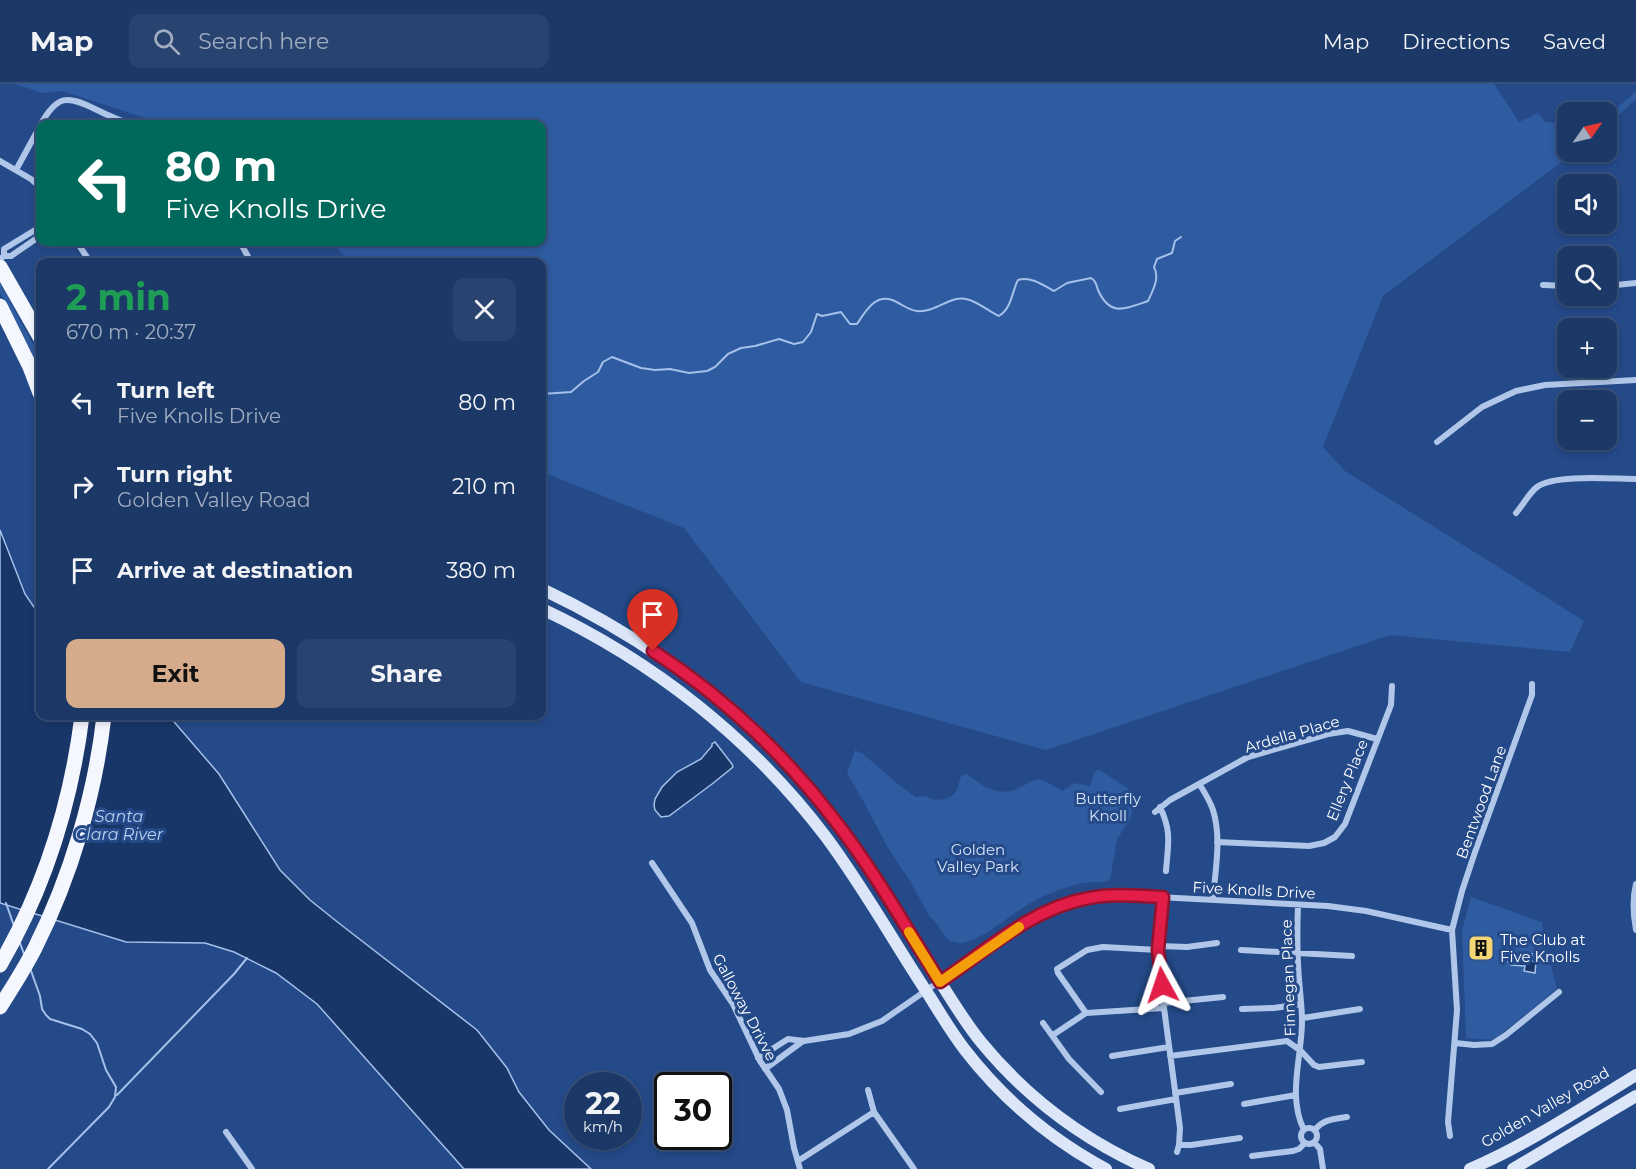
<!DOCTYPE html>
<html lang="en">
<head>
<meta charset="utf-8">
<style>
  body { margin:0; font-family:Montserrat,sans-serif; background:#284370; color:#f1f3f6; height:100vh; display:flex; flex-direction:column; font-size:22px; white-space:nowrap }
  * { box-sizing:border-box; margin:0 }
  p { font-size:20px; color:#a0acc0 }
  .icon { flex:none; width:33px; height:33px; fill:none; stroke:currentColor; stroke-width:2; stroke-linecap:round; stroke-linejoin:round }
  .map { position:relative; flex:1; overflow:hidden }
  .details { position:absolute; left:36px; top:174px; width:510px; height:462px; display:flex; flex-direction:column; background:#1b3867; border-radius:12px; box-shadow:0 3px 9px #0003,0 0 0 2px #39527b }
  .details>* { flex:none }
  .guide { position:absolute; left:36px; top:36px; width:510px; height:126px; border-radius:12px; box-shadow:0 3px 9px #0003,0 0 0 2px #39527b; background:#00695c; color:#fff; overflow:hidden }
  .needle { width:39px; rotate:56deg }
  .fabs { position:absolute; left:1557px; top:18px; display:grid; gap:12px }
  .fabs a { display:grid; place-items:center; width:60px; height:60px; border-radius:12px; background:#1b3867; box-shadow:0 3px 9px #0003,0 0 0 2px #39527b; font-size:30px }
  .speed { position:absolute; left:564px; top:988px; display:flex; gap:12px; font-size:30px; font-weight:700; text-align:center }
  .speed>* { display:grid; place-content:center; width:78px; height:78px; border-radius:50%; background:#1b3867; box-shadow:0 3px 9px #0003,0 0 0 2px #39527b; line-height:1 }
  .speed small { font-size:15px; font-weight:400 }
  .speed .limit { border:3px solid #111; border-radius:9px; background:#fff; color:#111 }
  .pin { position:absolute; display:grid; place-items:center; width:51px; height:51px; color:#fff; margin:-62px -26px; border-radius:50% 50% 50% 0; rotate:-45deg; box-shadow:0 0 6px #0007 }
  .pin .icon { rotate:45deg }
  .me { position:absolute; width:66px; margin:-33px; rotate:355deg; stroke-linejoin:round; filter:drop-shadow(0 0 4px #0008) }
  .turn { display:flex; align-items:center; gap:21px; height:126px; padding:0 30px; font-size:27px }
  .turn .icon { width:78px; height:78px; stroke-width:2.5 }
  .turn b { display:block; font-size:42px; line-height:51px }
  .round { display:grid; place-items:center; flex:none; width:63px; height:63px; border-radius:12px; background:#284370 }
  .headline { display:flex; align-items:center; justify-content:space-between; height:102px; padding:0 30px }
  h1 { font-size:36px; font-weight:700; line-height:45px; color:#1e9e55 }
  .button { display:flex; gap:12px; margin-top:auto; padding:12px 30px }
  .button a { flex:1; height:69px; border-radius:12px; background:#d6ab8b; color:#111; font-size:24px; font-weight:700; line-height:69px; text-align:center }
  .button a+a { background:#284370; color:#f1f3f6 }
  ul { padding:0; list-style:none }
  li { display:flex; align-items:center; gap:18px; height:84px; padding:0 30px }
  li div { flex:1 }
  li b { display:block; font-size:22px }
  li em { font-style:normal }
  header { display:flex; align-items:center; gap:36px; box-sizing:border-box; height:84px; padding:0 30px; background:#1b3867; border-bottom:2px solid #39527b }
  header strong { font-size:28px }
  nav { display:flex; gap:33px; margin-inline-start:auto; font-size:21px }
  .search { width:420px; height:54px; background:#284370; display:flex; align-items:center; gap:15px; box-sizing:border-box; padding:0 21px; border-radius:12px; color:#a0acc0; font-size:22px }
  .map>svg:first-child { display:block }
  .green { fill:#2f5ba0 }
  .water { fill:#193669; stroke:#a5c1ea; stroke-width:1.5 }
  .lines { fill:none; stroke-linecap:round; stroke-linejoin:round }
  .stream { stroke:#a5c1ea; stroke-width:2 }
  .minor { stroke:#b1c7e9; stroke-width:6 }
  .secondary { stroke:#dbe6f8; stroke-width:12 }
  .primary { stroke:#f4f7fe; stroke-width:15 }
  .route-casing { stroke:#92132f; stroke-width:15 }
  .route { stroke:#e11d48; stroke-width:10 }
  .slow { stroke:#f59e0b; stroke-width:10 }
  .labels { text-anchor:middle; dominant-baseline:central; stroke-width:6; stroke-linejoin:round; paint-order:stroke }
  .street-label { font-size:15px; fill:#fff; stroke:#244a89 }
  .park-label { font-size:15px; fill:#d5e2f7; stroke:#244a89 }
  .poi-label { font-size:15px; fill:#fff; stroke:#244a89; text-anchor:start }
  .water-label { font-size:16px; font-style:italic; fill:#bcd1f1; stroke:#244a89 }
</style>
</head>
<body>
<header>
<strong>Map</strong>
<div class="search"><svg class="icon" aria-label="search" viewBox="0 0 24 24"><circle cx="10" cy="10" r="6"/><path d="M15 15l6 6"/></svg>Search here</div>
<nav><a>Map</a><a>Directions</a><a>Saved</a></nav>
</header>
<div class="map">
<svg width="1636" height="1085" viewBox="0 0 1636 1085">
  <rect width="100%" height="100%" fill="#244a89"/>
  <path class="green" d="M15 0H1494L1519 38 1538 29 1545 38 1567 39 1568 68H1575L1383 212 1323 363 1345 387 1584 537 1570 568 1390 551 1046 666 801 598 684 444 542 388V178H363L344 172 332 158H542V40H164L62 7 43 9Z
    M1636 7V15L1607 42V33Z
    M0 199 35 264 40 275V289L17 240 0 209Z
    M855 666 863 670 893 696 915 713 926 712 934 716 945 715 952 712 957 706 961 692 966 690C985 703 999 715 1023 702 1028 699 1035 694 1041 696 1048 697 1056 704 1063 707L1074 699 1090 702 1094 689 1097 686H1100L1130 706 1136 711 1130 736 1117 755 1110 796C1102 800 1092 797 1083 799 1064 803 1044 811 1027 821 1012 830 976 861 959 859 941 858 942 840 930 833L910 797 888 764 865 720 847 689Z
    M1471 813 1542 838 1546 868 1551 881 1557 905 1500 951 1491 956 1466 954 1462 847Z"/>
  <path class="water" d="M0 446 25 510 40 532V632H169L219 690 280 786 310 816 340 840 477 946 507 984 519 1008 549 1046 591 1085H464L317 920 276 889 234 868 205 859 126 858 0 819Z
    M715 658 732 680 733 683 712 700 669 732 661 733 655 726 654 721 655 715 662 703 677 688 701 675 712 662V660Z
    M1522 869 1532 870 1531 877 1536 878 1535 889 1524 887 1525 882 1511 881 1508 878V874L1510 871 1515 870 1519 873 1522 872Z"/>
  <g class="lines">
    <path class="stream" d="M542 310 571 308 584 297 598 288 603 278 612 273 641 284 655 286 670 285 689 289 707 287 715 283 728 270 741 264 755 262 779 255 794 260 803 258 811 248 817 230 822 232 841 228 850 240H857C865 228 875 210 892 216 901 219 907 226 917 227 935 229 951 211 966 215 979 218 988 227 999 232 1012 224 1012 207 1018 196 1031 192 1043 201 1054 207L1067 199 1091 194C1096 197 1096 200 1098 206 1110 233 1125 225 1148 217 1153 206 1160 194 1154 183L1157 175 1172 169 1175 157 1181 153
      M6 819 14 842
      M20 859 24 870
      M30 884 40 912 42 925 46 931 50 935 82 945 90 950 97 959 106 986 116 1003 115 1013 109 1023 48 1085
      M117 1011 234 890 247 874"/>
    <path class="minor" d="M41 40C57 11 67 11 95 25 107 31 118 36 131 40
      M0 77 31 95 40 103
      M16 86 40 42
      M77 158 90 178
      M240 158 251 178
      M4 172V165L40 143
      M0 175 4 172H11L40 152
      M1543 201 1568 202
      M1606 202 1636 199
      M1437 358 1482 323 1516 307 1545 301 1636 296
      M1516 429C1523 421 1529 409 1537 403 1555 390 1613 395 1636 395
      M1200 701C1205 709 1210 717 1213 726 1222 755 1215 786 1213 816
      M1160 723C1172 748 1168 760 1166 787
      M1155 728 1170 716 1248 673 1328 650 1348 647 1377 655
      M1217 758 1309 762 1324 759 1335 753 1345 740 1391 621 1392 602
      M652 779 692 839 710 886 733 920 760 977 779 1005 787 1026 794 1064 800 1085
      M1636 800C1632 816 1633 830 1636 846
      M1163 813 1158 866 1164 924 1180 1044 1179 1061 1177 1068
      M1298 821C1297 846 1297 870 1299 895 1300 909 1302 923 1302 937 1302 973 1287 1012 1304 1046
      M1159 862 1187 863 1217 859
      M1241 866 1352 872
      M1163 919 1223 913
      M1242 925 1274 924 1301 920
      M1086 929 1058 889 1057 885 1087 866 1103 863 1158 866
      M1086 929 1164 924
      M1303 934 1360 925
      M1043 939 1069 975 1101 1008
      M1053 951 1086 929
      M1455 959 1474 961 1492 960 1506 951 1559 908
      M1112 972 1169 963
      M1170 972 1287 957 1301 967 1314 981 1319 983 1362 978
      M758 974 788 955 804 957 849 950 882 937 1025 838C1059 820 1080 814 1119 811L1328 822 1366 827 1452 846
      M765 985 803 957
      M868 1006 874 1028 914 1085
      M1175 1009 1231 1000
      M1244 1020 1296 1011
      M1120 1025 1176 1015
      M1301 1052a8 8 0 1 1 16 0a8 8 0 1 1-16 0Z
      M1315 1046C1323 1035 1335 1035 1347 1033
      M226 1048 252 1085
      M1450 1052 1448 1038 1457 926 1452 846 1462 807 1475 768 1532 611V600
      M1314 1058 1320 1065 1323 1085
      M1179 1061H1191L1240 1054
      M1252 1072 1293 1067 1299 1065 1305 1059
      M798 1077 874 1028"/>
    <path class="secondary" d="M542 505C655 559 758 635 834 735 871 783 901 836 933 887 949 911 963 936 981 958 1027 1014 1083 1056 1149 1085
      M542 525C653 577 751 654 826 753 864 804 895 860 930 913 941 931 952 949 965 966 1003 1015 1052 1056 1106 1085
      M1470 1085C1528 1060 1582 1024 1636 991
      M1513 1085 1636 1012"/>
    <path class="primary" d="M0 183 40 253
      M0 222 30 283 40 309
      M0 881C44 805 71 719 82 632
      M0 923C12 904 25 884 35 864 71 792 95 711 104 632"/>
  </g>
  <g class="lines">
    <g class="route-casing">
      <path id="route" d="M653 567C722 612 783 669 833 734 873 785 906 843 940 898 987 866 1032 824 1089 814 1113 809 1138 812 1163 813L1158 866 1162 901"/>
    </g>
    <use href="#route" class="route"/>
    <path class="slow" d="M909 848 940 898 1019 843"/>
  </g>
  <defs>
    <g id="building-square" transform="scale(1.35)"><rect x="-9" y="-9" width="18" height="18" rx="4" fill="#f4d774" stroke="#244a89"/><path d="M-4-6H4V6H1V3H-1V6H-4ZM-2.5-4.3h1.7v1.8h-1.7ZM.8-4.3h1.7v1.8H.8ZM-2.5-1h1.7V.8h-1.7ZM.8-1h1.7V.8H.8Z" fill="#111"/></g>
  </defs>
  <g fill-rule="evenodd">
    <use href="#building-square" x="1481" y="864"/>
  </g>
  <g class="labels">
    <g class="street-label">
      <text transform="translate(1292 650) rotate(-16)">Ardella Place</text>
      <text transform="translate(1347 696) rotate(-68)">Ellery Place</text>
      <text transform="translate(1481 718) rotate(-70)">Bentwood Lane</text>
      <text transform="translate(1254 806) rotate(3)">Five Knolls Drive</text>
      <text transform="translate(1288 894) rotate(-92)">Finnegan Place</text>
      <text transform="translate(745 923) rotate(62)">Galloway Drivve</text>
      <text transform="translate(1545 1023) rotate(-30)">Golden Valley Road</text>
    </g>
    <g class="park-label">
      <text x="1108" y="714">Butterfly<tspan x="1108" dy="17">Knoll</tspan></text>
      <text x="978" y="765">Golden<tspan x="978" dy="17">Valley Park</tspan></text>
    </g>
    <g class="poi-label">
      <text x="1500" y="855">The Club at<tspan x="1500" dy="17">Five Knolls</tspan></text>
    </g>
    <g class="water-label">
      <text x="119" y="732">Santa<tspan x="119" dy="18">Clara River</tspan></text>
    </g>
  </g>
</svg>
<div class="fabs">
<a><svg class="needle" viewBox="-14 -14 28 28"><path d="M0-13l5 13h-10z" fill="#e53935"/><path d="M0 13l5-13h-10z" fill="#a0acc0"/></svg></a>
<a><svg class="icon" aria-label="sound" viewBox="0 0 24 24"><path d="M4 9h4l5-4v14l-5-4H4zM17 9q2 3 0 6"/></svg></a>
<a><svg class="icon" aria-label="search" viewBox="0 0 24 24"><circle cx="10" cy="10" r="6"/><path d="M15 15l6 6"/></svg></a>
<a>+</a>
<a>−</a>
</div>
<div class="speed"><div>22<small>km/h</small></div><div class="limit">30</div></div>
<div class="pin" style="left:653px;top:567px;background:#d93025"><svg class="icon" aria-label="arrive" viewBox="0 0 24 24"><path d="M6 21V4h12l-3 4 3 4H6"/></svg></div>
<svg class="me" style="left:1162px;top:901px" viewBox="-20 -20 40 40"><path d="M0-17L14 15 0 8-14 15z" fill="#e11d48" stroke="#fff" stroke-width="4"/></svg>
<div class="guide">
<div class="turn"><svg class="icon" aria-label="left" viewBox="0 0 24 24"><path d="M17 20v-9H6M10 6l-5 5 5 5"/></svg><div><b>80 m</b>Five Knolls Drive</div></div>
</div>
<section class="details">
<div class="headline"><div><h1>2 min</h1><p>670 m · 20:37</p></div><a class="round"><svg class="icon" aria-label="close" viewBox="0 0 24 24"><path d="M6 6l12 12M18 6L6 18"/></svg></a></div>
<ul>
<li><svg class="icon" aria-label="left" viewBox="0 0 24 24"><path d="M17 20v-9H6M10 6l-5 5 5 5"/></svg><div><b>Turn left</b><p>Five Knolls Drive</p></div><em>80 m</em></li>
<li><svg class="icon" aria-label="right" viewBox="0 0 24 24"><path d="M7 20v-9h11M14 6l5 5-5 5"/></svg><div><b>Turn right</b><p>Golden Valley Road</p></div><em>210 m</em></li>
<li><svg class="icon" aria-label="arrive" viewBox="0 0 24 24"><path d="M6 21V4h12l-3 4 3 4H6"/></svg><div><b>Arrive at destination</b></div><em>380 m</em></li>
</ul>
<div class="button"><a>Exit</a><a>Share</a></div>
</section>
</div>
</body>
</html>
